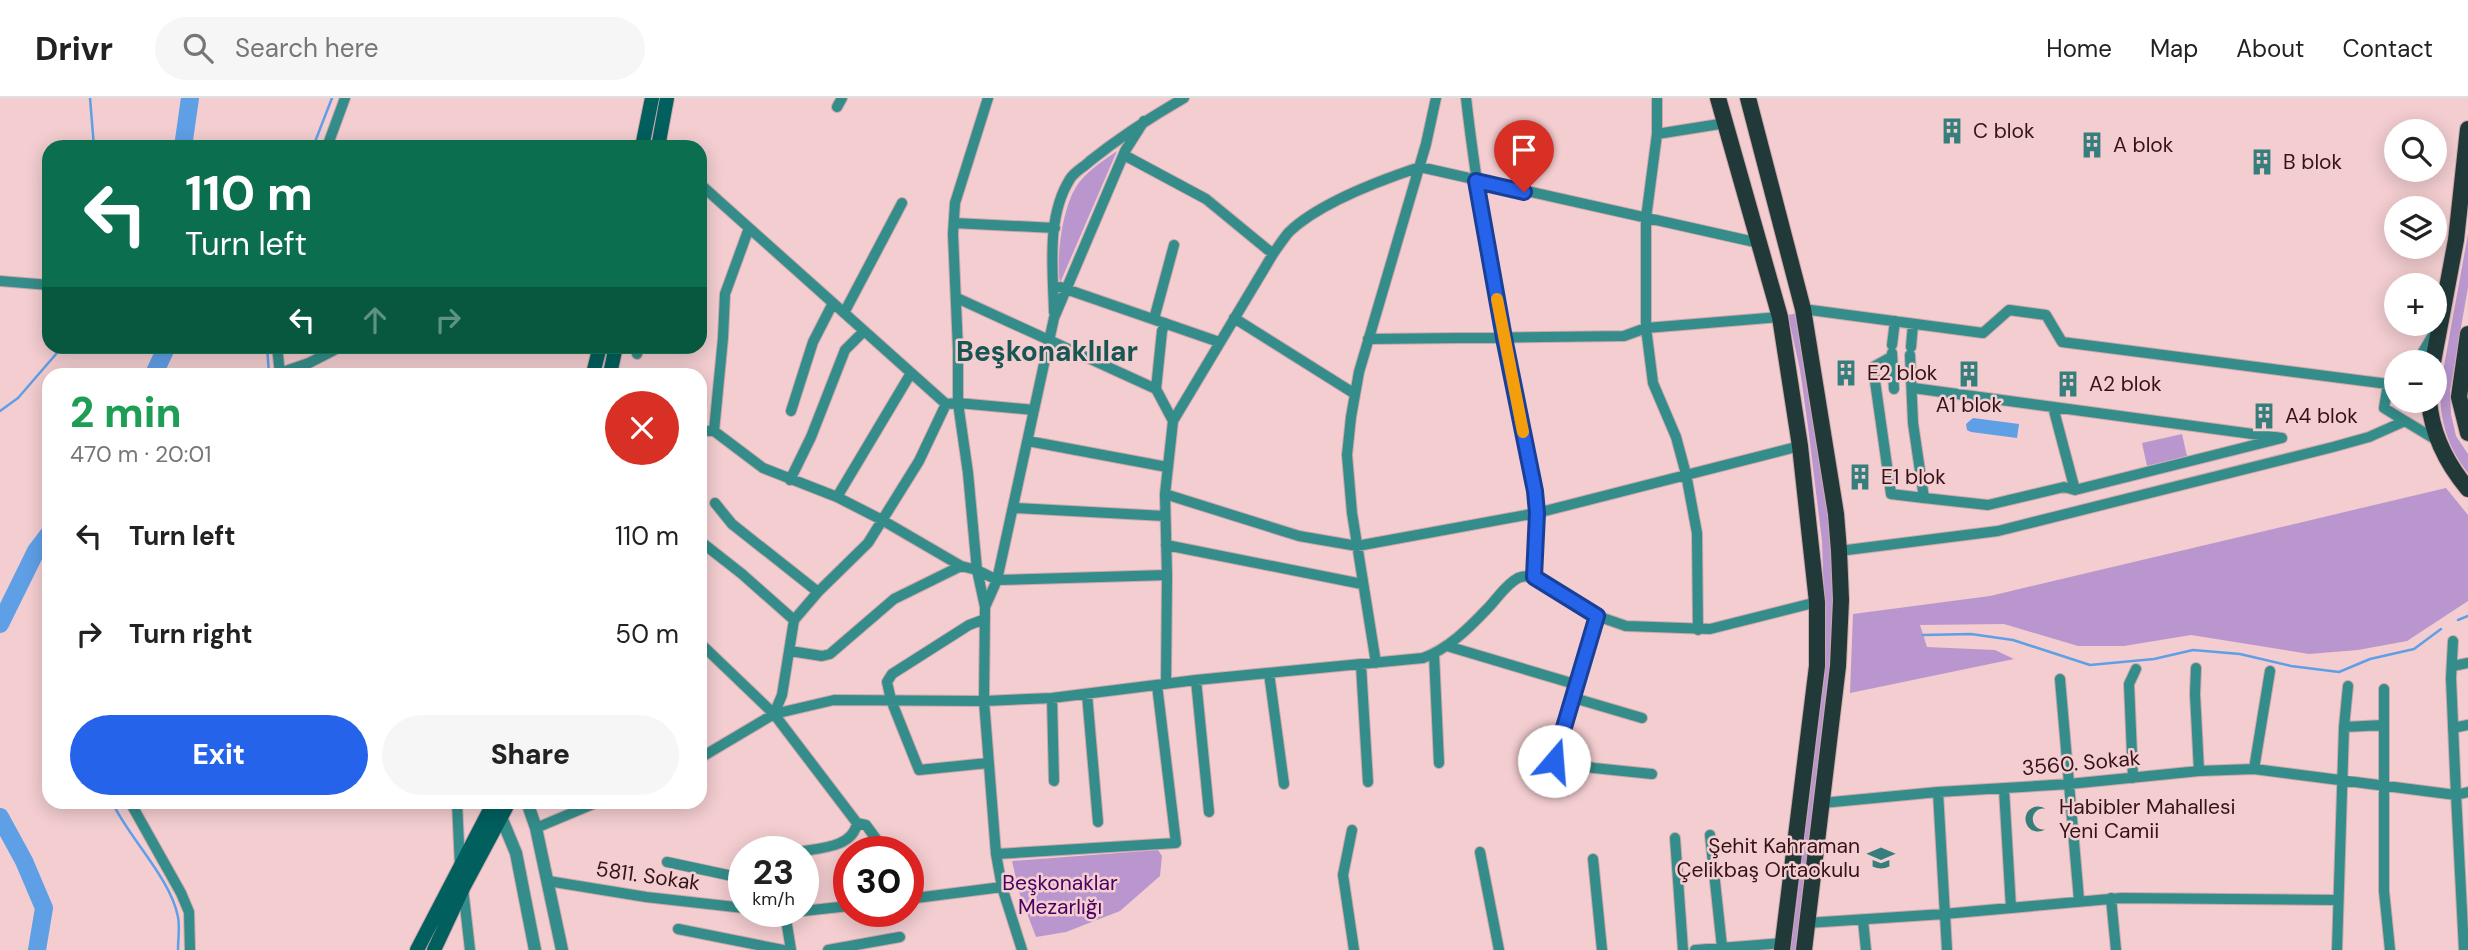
<!DOCTYPE html>
<html lang="en">
<head>
<meta charset="utf-8">
<style>
  body { margin:0; font-family:"DM Sans",sans-serif; background:#f6f6f6; color:#222; height:100vh; display:flex; flex-direction:column; font-size:26px; white-space:nowrap }
  * { box-sizing:border-box; margin:0 }
  p { font-size:23px; color:#767676 }
  .icon { flex:none; width:38px; height:38px; fill:none; stroke:currentColor; stroke-width:2; stroke-linecap:round; stroke-linejoin:round }
  .map { position:relative; flex:1; overflow:hidden }
  .sheet { position:absolute; left:42px; top:270px; width:665px; height:441px; display:flex; flex-direction:column; background:#fff; border-radius:21px; box-shadow:0 4px 18px #0003 }
  .sheet>* { flex:none }
  .guide { position:absolute; left:42px; top:42px; width:665px; height:214px; border-radius:21px; box-shadow:0 4px 18px #0003; background:#0b6e4f; color:#fff; overflow:hidden }
  .buttons { position:absolute; left:2384px; top:21px; display:grid; gap:14px }
  .buttons a { display:grid; place-items:center; width:63px; height:63px; border-radius:50%; background:#fff; box-shadow:0 4px 18px #0003; font-size:35px }
  .speed { position:absolute; left:728px; top:738px; display:flex; gap:14px; font-size:35px; font-weight:700; text-align:center }
  .speed>* { display:grid; place-content:center; width:91px; height:91px; border-radius:50%; background:#fff; box-shadow:0 4px 18px #0003; line-height:1 }
  .speed small { font-size:18px; font-weight:400 }
  .speed .limit { border:10px solid #d22; background:#fff; color:#111 }
  .pin { position:absolute; display:grid; place-items:center; width:60px; height:60px; color:#fff; margin:-72px -30px; border-radius:50% 50% 50% 0; rotate:-45deg; box-shadow:0 0 7px #0007 }
  .pin .icon { rotate:45deg }
  .me { position:absolute; width:77px; margin:-38px; rotate:18deg; stroke-linejoin:round; filter:drop-shadow(0 0 5px #0008) }
  .turn { display:flex; align-items:center; gap:24px; height:147px; padding:0 28px; font-size:32px }
  .turn .icon { width:91px; height:91px; stroke-width:2.5 }
  .turn b { display:block; font-size:49px; line-height:60px }
  .lanes { display:flex; align-items:center; height:66px; padding:0 28px; background:#0003; justify-content:center; gap:35px; direction:ltr }
  .lanes .off { opacity:.35 }
  .round { display:grid; place-items:center; flex:none; width:74px; height:74px; border-radius:37px; background:#f6f6f6 }
  .summary { display:flex; align-items:center; justify-content:space-between; height:119px; padding:0 28px }
  h1 { font-size:42px; font-weight:800; line-height:52px; color:#1e9e55 }
  .cta { display:flex; gap:14px; margin-top:auto; padding:14px 28px }
  .cta a { flex:1; height:80px; border-radius:42px; background:#2563eb; color:#fff; font-size:28px; font-weight:800; line-height:80px; text-align:center }
  .cta a+a { background:#f6f6f6; color:#222 }
  ul { padding:0; list-style:none }
  li { display:flex; align-items:center; gap:21px; height:98px; padding:0 28px }
  li div { flex:1 }
  li b { display:block; font-size:26px }
  li em { font-style:normal }
  header { display:flex; align-items:center; gap:42px; box-sizing:border-box; height:98px; padding:0 35px; background:#fff; border-bottom:2px solid #e0e0e0 }
  header strong { font-size:33px }
  nav { display:flex; gap:38px; margin-inline-start:auto; font-size:24px }
  .search { width:490px; height:63px; background:#f6f6f6; display:flex; align-items:center; gap:18px; box-sizing:border-box; padding:0 24px; border-radius:38px; color:#767676; font-size:26px }
  .map>svg:first-child { display:block }
  .green { fill:#b997ce }
  .water { fill:#5f9fe6 }
  .lines { fill:none; stroke-linecap:round; stroke-linejoin:round }
  .stream { stroke:#5f9fe6; stroke-width:2.5 }
  .river { stroke:#5f9fe6; stroke-width:18 }
  .minor-casing { stroke:#cda8ab; stroke-width:12 }
  .tertiary-casing { stroke:#cda8ab; stroke-width:14 }
  .secondary-casing { stroke:#cda8ab; stroke-width:16 }
  .primary-casing { stroke:#cda8ab; stroke-width:18 }
  .minor { stroke:#348d8a; stroke-width:10 }
  .tertiary { stroke:#348d8a; stroke-width:12 }
  .secondary { stroke:#015f5d; stroke-width:14 }
  .primary { stroke:#213a39; stroke-width:16 }
  .route-casing { stroke:#184099; stroke-width:18 }
  .route { stroke:#2563eb; stroke-width:12 }
  .slow { stroke:#f59e0b; stroke-width:12 }
  .labels { text-anchor:middle; dominant-baseline:central; stroke-width:5; stroke-linejoin:round; paint-order:stroke }
  .poi-label { font-size:21px; fill:#341318; stroke:#f3cdd0; text-anchor:start }
  .street-label { font-size:21px; fill:#341318; stroke:#f3cdd0 }
  .park-label { font-size:21px; fill:#470063; stroke:#f3cdd0 }
  .district-label { font-size:28px; font-weight:bold; fill:#195553; stroke:#f3cdd0 }
</style>
</head>
<body>
<header>
<strong>Drivr</strong>
<div class="search"><svg class="icon" aria-label="search" viewBox="0 0 24 24"><circle cx="10" cy="10" r="6"/><path d="M15 15l6 6"/></svg>Search here</div>
<nav><a>Home</a><a>Map</a><a>About</a><a>Contact</a></nav>
</header>
<div class="map">
<svg width="2468" height="852" viewBox="0 0 2468 852">
  <rect width="100%" height="100%" fill="#f3cdd0"/>
  <path class="green" d="M1117 53 1060 185C1056 160 1062 112 1076 89 1085 74 1103 63 1117 53Z
    M2468 136V189L2450 293 2451 316 2456 338 2468 356V375C2447 348 2440 323 2440 290Z
    M1798 215 1832 443 1834 541 1797 852H1788L1824 503 1822 443 1808 329 1800 272 1788 217Z
    M2182 336 2187 358 2147 368 2142 345Z
    M2446 390 2468 417V503L2407 543 2358 552 2309 556 2191 537 2124 548H2078L2004 526 1920 527 1927 549 1995 552 2014 561 1850 595 1853 516 1990 498Z
    M1158 752 1162 758 1160 778 1120 813 1066 834 1036 839 1019 794 1012 763Z"/>
  <path class="water" d="M1973 320 2019 326 2017 340 1971 334 1967 332 1966 326Z"/>
  <g class="lines">
    <path class="stream" d="M90 0 94 49
      M313 49 332 0
      M267 248 269 276
      M0 313 18 300 63 248
      M2458 522 2468 518
      M1923 537 1971 536 2013 542 2090 567 2154 561 2193 552 2240 556 2291 568 2339 574 2370 561 2414 551 2441 531
      M112 704C129 740 171 781 178 819 180 829 178 841 178 852"/>
    <path class="river" d="M183 49 190 0
      M154 276 167 248
      M0 526 36 453 49 436
      M0 719 24 763 44 810 37 852"/>
    <g class="minor-casing">
      <path id="minor" d="M988 0 955 105 953 136 958 252V305L968 375 977 472 985 509 984 603 996 756 1002 789 1022 852
        M1466 0C1481 132 1508 262 1535 392L1537 415 1534 479
        M1657 0V36L1646 120V230L1653 285 1676 339 1686 376 1697 435 1698 532
        M837 9 842 0
        M1657 36 1726 25
        M327 49 345 0
        M1124 57 1206 101 1273 156
        M700 86 946 306 958 305 1034 312
        M954 125 1055 130
        M0 183 49 187
        M1060 189 1219 244
        M957 200 1156 291
        M1803 211 1983 235 2009 212 2046 217 2062 244 2388 286 2396 281
        M1054 214C1053 171 1046 119 1070 81 1074 74 1084 69 1090 63 1120 39 1151 19 1184 0
        M844 215 902 105
        M1234 220 1355 296
        M1154 221 1174 147
        M1165 225 1162 233 1156 291 1173 323
        M1368 241 1624 238 1646 230 1780 219
        M1892 247 1895 223
        M277 248 280 276
        M1911 249 1913 226
        M1892 255 1894 291
        M637 256 639 248
        M1891 259 1873 269 1891 396 1924 400 1913 325 1910 257
        M2417 264 2433 237
        M280 275 309 265 342 248
        M2388 286 2384 310 2405 323
        M1913 290 2282 340 2075 392 2064 389 1988 407 1924 400
        M2053 309 2075 392
        M791 313 813 244 833 205
        M700 333H714L763 370 837 399 882 422 961 468
        M714 333 723 240 725 196 749 130
        M1028 343 1167 369
        M790 382 811 339 845 252 864 233
        M1165 396 1299 438 1357 448 1537 415 1800 348
        M837 399 911 275
        M715 405 732 426 818 494
        M1014 410 1165 418
        M700 443 742 476 794 522
        M1166 447 1362 486
        M1839 453 1998 433 2333 349 2369 339 2405 323 2438 343
        M985 509 997 482 1054 220 1125 53 1144 23
        M1597 518 1554 663 1594 670 1652 676
        M985 521 969 527 892 576 887 584 891 602 919 672 988 665
        M2453 543 2451 580 2456 697 2464 852
        M700 545 774 616 857 725 866 727 882 749
        M1447 548 1578 587
        M790 553 822 558 830 556 894 501 961 468 977 472 997 482 1167 477
        M1434 556 1439 665
        M1376 565 1352 415 1347 357 1351 319 1359 274 1426 46 1436 0
        M1361 567 1368 684
        M2453 568 2468 565
        M2196 570 2195 596 2199 673
        M1269 575 1284 686
        M2060 581 2079 802
        M1196 582 1209 714
        M1166 586 1167 477 1165 396 1173 323 1273 156C1278 149 1283 141 1289 134 1318 106 1381 82 1420 69L1759 145
        M1087 596 1098 724
        M1052 600 1054 683
        M1574 600 1642 620
        M774 616 782 597 794 522 818 494 868 445 919 363 946 306
        M2384 627V591
        M2344 629 2348 588
        M2453 630 2468 627
        M700 660 774 616 834 602 984 603 1052 600 1196 582 1423 560C1448 551 1469 530 1487 511 1497 501 1505 487 1518 480 1523 478 1529 478 1534 479L1597 518 1626 528 1710 531 1817 504
        M2254 671 2270 573
        M2133 680 2129 586 2136 571
        M2004 691 2011 810
        M1938 694 1947 852
        M130 704 181 795 189 814 190 852
        M457 704 460 769
        M1822 705 1938 694 2069 686 2199 673 2254 671 2456 697 2468 694
        M536 730 598 704
        M1352 732 1343 777 1354 852
        M1710 737 1722 849
        M1675 740 1683 852
        M798 754C818 750 853 750 857 725
        M1480 754 1499 852
        M996 756 1176 745 1157 587
        M1593 761 1602 852
        M667 764 737 779 744 790
        M548 783 646 799 744 810
        M463 790 470 852
        M2111 800 2116 852
        M908 801 1002 789
        M803 813 849 808
        M774 814H798
        M785 815 791 852
        M1863 822 1866 852
        M1807 825 1944 816 2121 800 2338 802
        M678 831 783 852
        M828 852 900 839
        M1695 852 1783 845
        M2337 852 2344 629 2384 627V793L2390 852"/>
    </g>
    <g class="tertiary-casing">
      <path id="tertiary" d="M527 704 536 730 562 852
        M499 714 516 755 535 852"/>
    </g>
    <g class="secondary-casing">
      <path id="secondary" d="M642 49 652 0
        M658 49 667 0
        M593 276 600 248
        M610 276 616 248
        M417 852 494 704
        M434 852 463 790 509 704"/>
    </g>
    <g class="primary-casing">
      <path id="primary" d="M1718 0 1780 219 1800 348 1817 504V568L1782 852
        M1748 0 1803 211 1836 416 1839 453 1841 502 1838 568 1804 852
        M2468 236 2459 299 2468 335
        M2433 264 2456 142 2468 31
        M2429 303C2432 336 2447 366 2468 391"/>
    </g>
    <use href="#minor" class="minor"/>
    <use href="#tertiary" class="tertiary"/>
    <use href="#secondary" class="secondary"/>
    <use href="#primary" class="primary"/>
  </g>
  <g class="lines">
    <g class="route-casing">
      <path id="route" d="M1524 94 1476 83 1504 240 1535 393 1537 415 1534 479 1597 518 1554 663"/>
    </g>
    <use href="#route" class="route"/>
    <path class="slow" d="M1497 201 1523 334"/>
  </g>
  <defs>
    <g id="building-bare" transform="scale(2.1)"><path d="M-4-6H4V6H1V3H-1V6H-4ZM-2.5-4.3h1.7v1.8h-1.7ZM.8-4.3h1.7v1.8H.8ZM-2.5-1h1.7V.8h-1.7ZM.8-1h1.7V.8H.8Z" fill="#367e7c" stroke="#f3cdd0" stroke-width="2.5" paint-order="stroke"/></g>
    <g id="mosque-bare" transform="scale(2.1)"><path d="M3.5-4.9A6 6 0 1 0 3.5 4.9A5 5 0 1 1 3.5-4.9Z" fill="#367e7c" stroke="#f3cdd0" stroke-width="2.5" paint-order="stroke"/></g>
    <g id="school-bare" transform="scale(2.1)"><path d="M0-5L7-2L0 1L-7-2ZM-4 1L0 2.5L4 1V4Q0 6-4 4Z" fill="#367e7c" stroke="#f3cdd0" stroke-width="2.5" paint-order="stroke"/></g>
  </defs>
  <g fill-rule="evenodd">
    <use href="#building-bare" x="1952" y="33"/>
    <use href="#building-bare" x="2092" y="47"/>
    <use href="#building-bare" x="2262" y="64"/>
    <use href="#building-bare" x="1846" y="275"/>
    <use href="#building-bare" x="1969" y="276"/>
    <use href="#building-bare" x="2068" y="286"/>
    <use href="#building-bare" x="2264" y="318"/>
    <use href="#building-bare" x="1860" y="379"/>
    <use href="#mosque-bare" x="2038" y="721"/>
    <use href="#school-bare" x="1881" y="760"/>
  </g>
  <g class="labels">
    <g class="poi-label">
      <text x="1973" y="33">C blok</text>
      <text x="2113" y="47">A blok</text>
      <text x="2283" y="64">B blok</text>
      <text x="1867" y="275">E2 blok</text>
      <text x="2089" y="286">A2 blok</text>
      <text x="1969" y="307" text-anchor="middle">A1 blok</text>
      <text x="2285" y="318">A4 blok</text>
      <text x="1881" y="379">E1 blok</text>
      <text x="2059" y="709">Habibler Mahallesi<tspan x="2059" dy="24">Yeni Camii</tspan></text>
      <text x="1860" y="748" text-anchor="end">Şehit Kahraman<tspan x="1860" dy="24">Çelikbaş Ortaokulu</tspan></text>
    </g>
    <g class="street-label">
      <text transform="translate(2081 665) rotate(-5)">3560. Sokak</text>
      <text transform="translate(648 778) rotate(8)">5811. Sokak</text>
    </g>
    <g class="park-label">
      <text x="1060" y="785">Beşkonaklar<tspan x="1060" dy="24">Mezarlığı</tspan></text>
    </g>
    <g class="district-label">
      <text x="1047" y="253">Beşkonaklılar</text>
    </g>
  </g>
</svg>
<div class="buttons">
<a><svg class="icon" aria-label="search" viewBox="0 0 24 24"><circle cx="10" cy="10" r="6"/><path d="M15 15l6 6"/></svg></a>
<a><svg class="icon" aria-label="layers" viewBox="0 0 24 24"><path d="M12 4l9 5-9 5-9-5zM3 14l9 5 9-5"/></svg></a>
<a>+</a>
<a>−</a>
</div>
<div class="speed"><div>23<small>km/h</small></div><div class="limit">30</div></div>
<div class="pin" style="left:1524px;top:94px;background:#d93025"><svg class="icon" aria-label="arrive" viewBox="0 0 24 24"><path d="M6 21V4h12l-3 4 3 4H6"/></svg></div>
<svg class="me" style="left:1554px;top:663px" viewBox="-20 -20 40 40"><circle r="19" fill="#fff"/><path d="M0-13L10 11 0 6-10 11z" fill="#2563eb"/></svg>
<div class="guide">
<div class="turn"><svg class="icon" aria-label="left" viewBox="0 0 24 24"><path d="M17 20v-9H6M10 6l-5 5 5 5"/></svg><div><b>110 m</b>Turn left</div></div>
<div class="lanes"><svg class="icon" aria-label="left" viewBox="0 0 24 24"><path d="M17 20v-9H6M10 6l-5 5 5 5"/></svg><svg class="icon off" aria-label="ahead" viewBox="0 0 24 24"><path d="M12 20V5M6 11l6-6 6 6"/></svg><svg class="icon off" aria-label="right" viewBox="0 0 24 24"><path d="M7 20v-9h11M14 6l5 5-5 5"/></svg></div>
</div>
<section class="sheet">
<div class="summary"><div><h1>2 min</h1><p>470 m · 20:01</p></div><a class="round" style="background:#d93025;color:#fff"><svg class="icon" aria-label="close" viewBox="0 0 24 24"><path d="M6 6l12 12M18 6L6 18"/></svg></a></div>
<ul>
<li><svg class="icon" aria-label="left" viewBox="0 0 24 24"><path d="M17 20v-9H6M10 6l-5 5 5 5"/></svg><div><b>Turn left</b></div><em>110 m</em></li>
<li><svg class="icon" aria-label="right" viewBox="0 0 24 24"><path d="M7 20v-9h11M14 6l5 5-5 5"/></svg><div><b>Turn right</b></div><em>50 m</em></li>
</ul>
<div class="cta"><a>Exit</a><a>Share</a></div>
</section>
</div>
</body>
</html>
